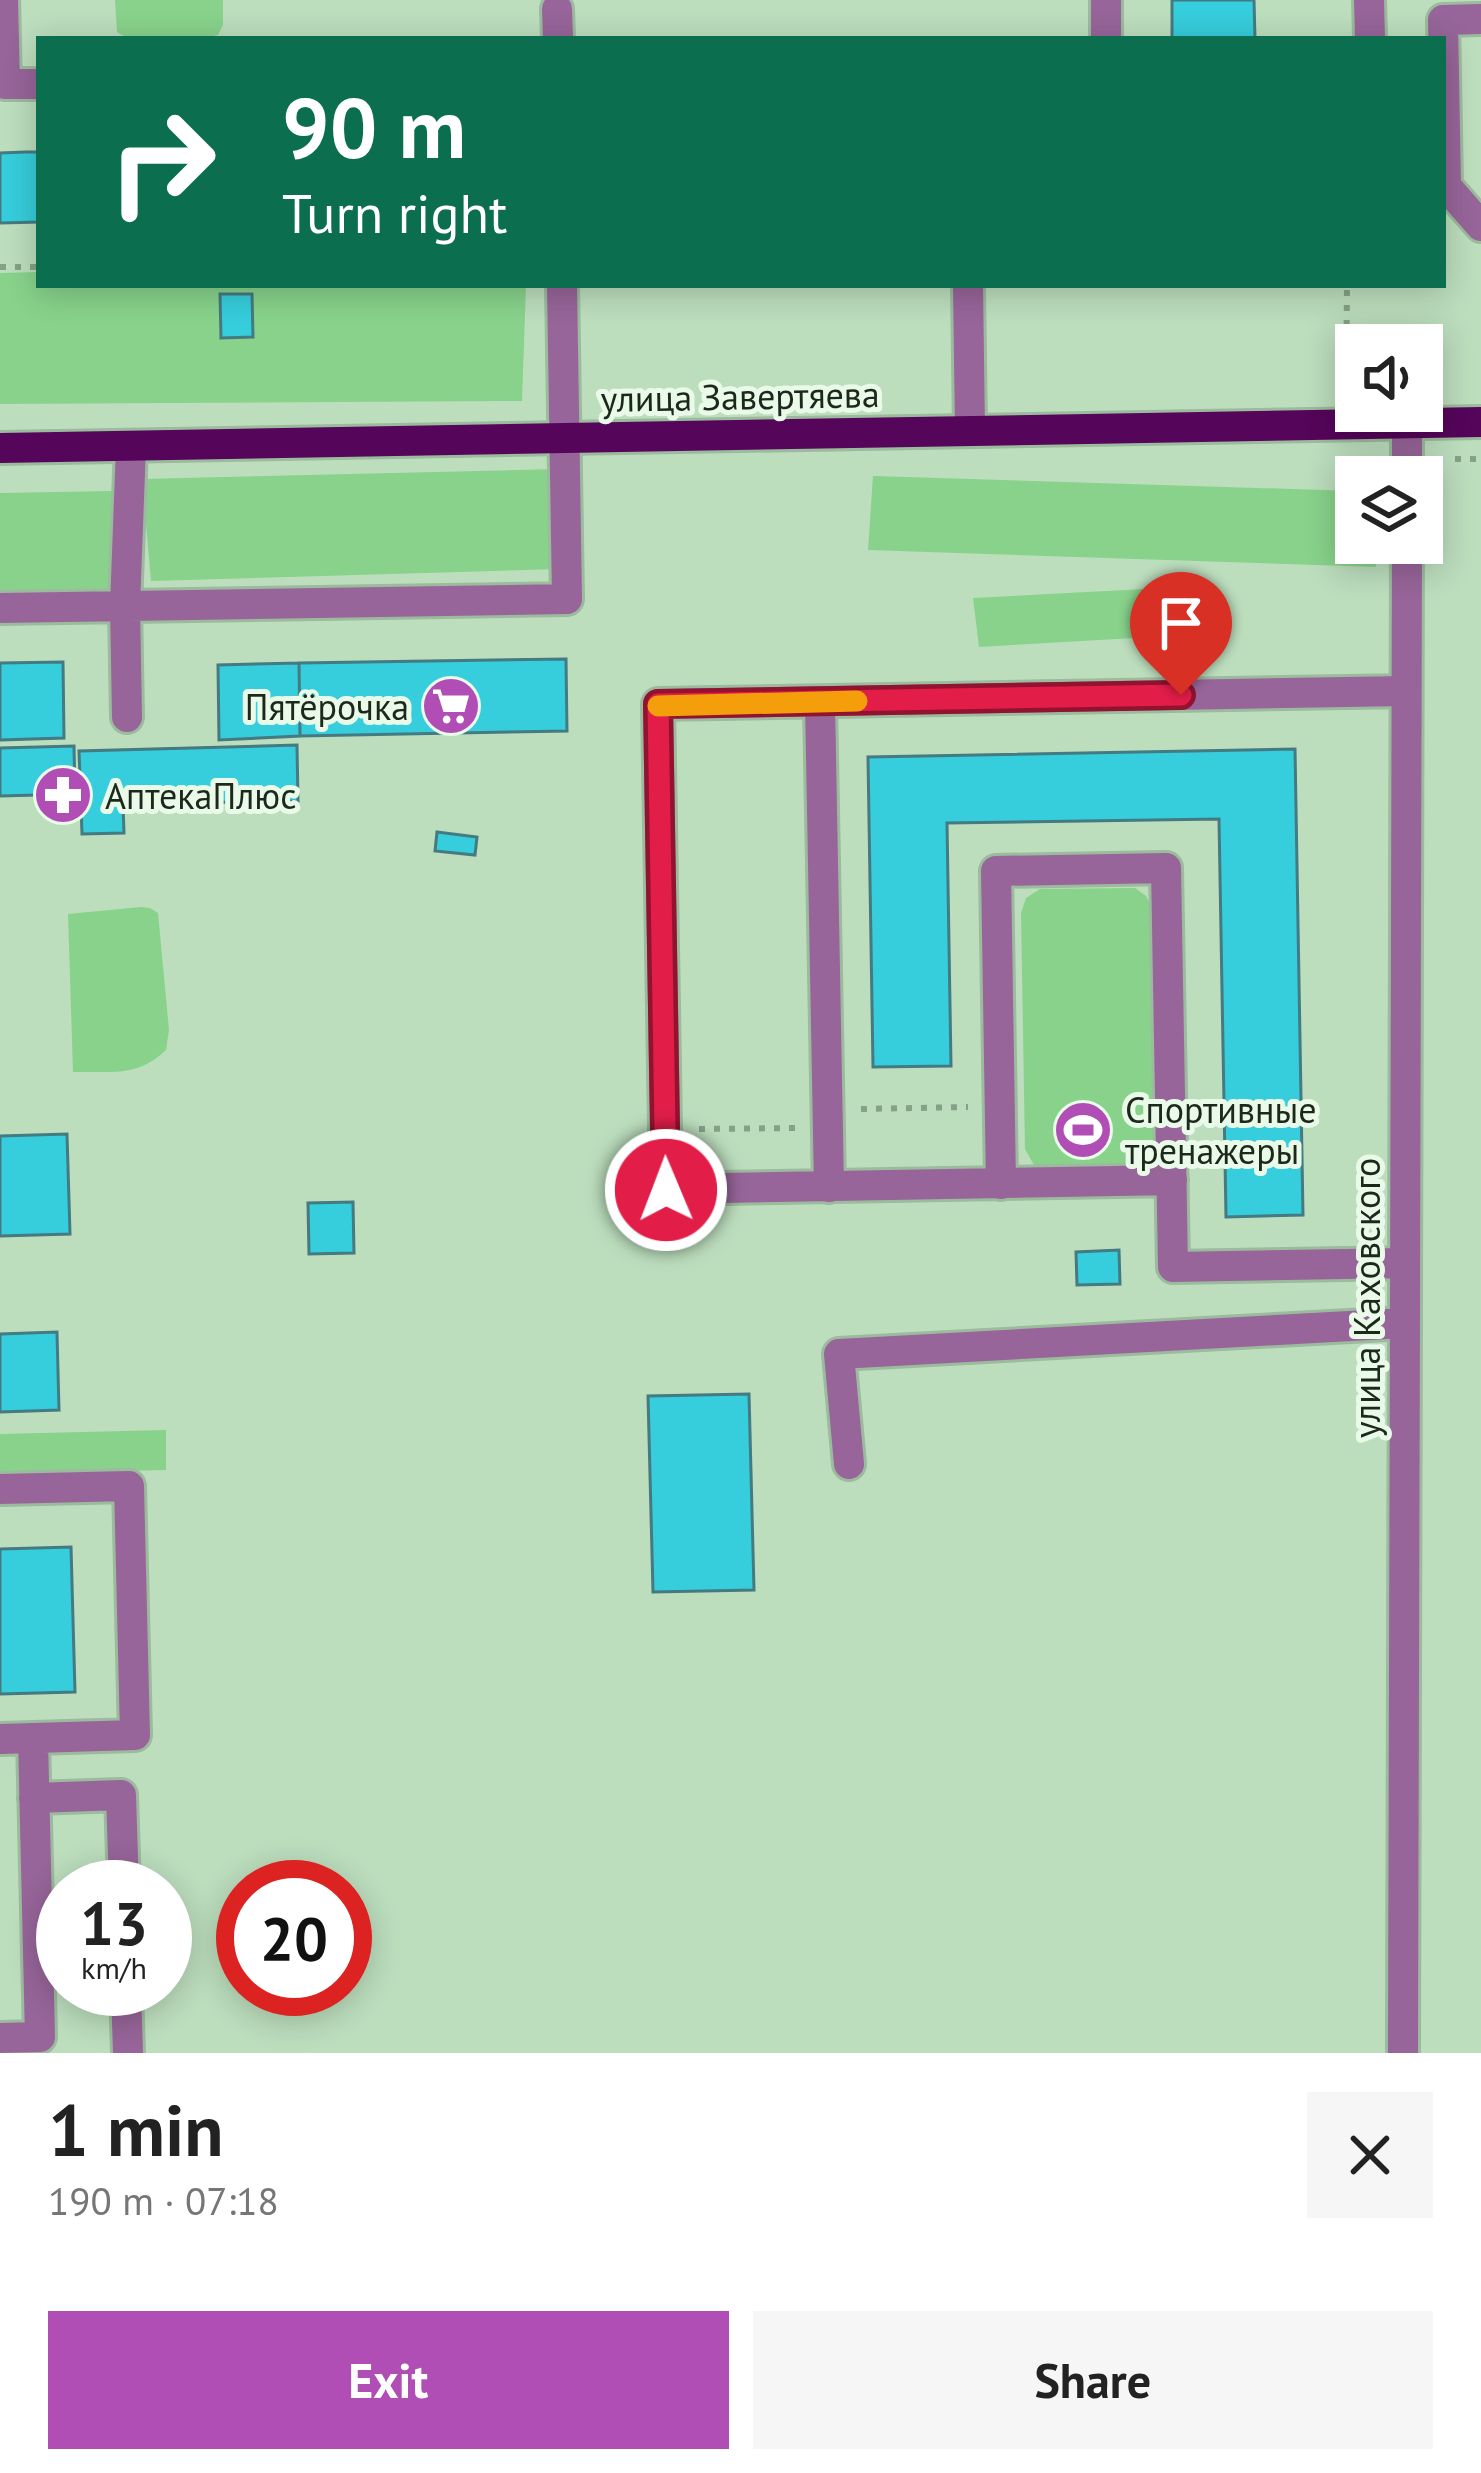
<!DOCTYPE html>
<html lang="en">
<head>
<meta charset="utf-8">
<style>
  body { margin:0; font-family:"PT Sans",sans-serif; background:#f6f6f6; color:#222; height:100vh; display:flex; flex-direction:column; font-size:45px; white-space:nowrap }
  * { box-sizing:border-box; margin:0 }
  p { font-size:39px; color:#767676 }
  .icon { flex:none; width:66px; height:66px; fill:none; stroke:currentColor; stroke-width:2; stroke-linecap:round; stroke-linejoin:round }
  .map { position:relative; height:2053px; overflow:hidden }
  .panel { display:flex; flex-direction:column; background:#fff; flex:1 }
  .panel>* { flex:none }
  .banner { position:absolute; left:36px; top:36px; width:1410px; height:252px; border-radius:0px; box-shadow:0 6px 30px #0003; background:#0b6e4f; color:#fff; overflow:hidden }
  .fabs { position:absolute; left:1335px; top:324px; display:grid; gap:24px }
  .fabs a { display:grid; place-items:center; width:108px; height:108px; border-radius:0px; background:#fff; box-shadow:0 6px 30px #0003; font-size:60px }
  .speed { position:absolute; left:36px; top:1860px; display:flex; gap:24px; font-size:60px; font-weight:700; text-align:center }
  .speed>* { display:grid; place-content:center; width:156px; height:156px; border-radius:50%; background:#fff; box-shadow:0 6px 30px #0003; line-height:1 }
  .speed small { font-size:30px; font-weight:400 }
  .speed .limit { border:18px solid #d22; background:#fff; color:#111 }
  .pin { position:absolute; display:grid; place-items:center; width:102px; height:102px; color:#fff; margin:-123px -51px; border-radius:50% 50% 50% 0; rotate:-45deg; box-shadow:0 0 12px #0007 }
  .pin .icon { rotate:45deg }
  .me { position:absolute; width:132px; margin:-66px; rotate:359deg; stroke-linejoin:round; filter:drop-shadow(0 0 9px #0008) }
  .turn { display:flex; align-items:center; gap:42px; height:252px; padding:0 48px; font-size:54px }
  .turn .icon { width:156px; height:156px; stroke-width:2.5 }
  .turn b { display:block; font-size:84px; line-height:102px }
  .round { display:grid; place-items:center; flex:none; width:126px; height:126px; border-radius:0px; background:#f6f6f6 }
  .head { display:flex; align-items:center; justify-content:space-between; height:204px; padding:0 48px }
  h1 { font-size:72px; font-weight:700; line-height:90px }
  .primary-button { display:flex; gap:24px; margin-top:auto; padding:24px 48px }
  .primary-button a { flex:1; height:138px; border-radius:0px; background:#b04eb5; color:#fff; font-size:48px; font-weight:700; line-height:138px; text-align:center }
  .primary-button a+a { background:#f6f6f6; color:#222 }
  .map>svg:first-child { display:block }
  .green { fill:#88d28b }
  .building { fill:#36cddc; stroke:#447a81; stroke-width:3 }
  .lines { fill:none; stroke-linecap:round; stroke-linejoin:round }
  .minor-casing { stroke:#9cba9d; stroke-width:36 }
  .major-casing { stroke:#9cba9d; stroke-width:36 }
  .path { stroke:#86a187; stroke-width:6; stroke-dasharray:6 9; stroke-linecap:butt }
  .minor { stroke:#976599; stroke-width:30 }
  .major { stroke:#55055a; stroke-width:30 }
  .route-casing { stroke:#92132f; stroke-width:30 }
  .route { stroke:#e11d48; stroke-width:21 }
  .slow { stroke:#f59e0b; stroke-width:21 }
  .labels { text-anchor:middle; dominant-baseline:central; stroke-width:10; stroke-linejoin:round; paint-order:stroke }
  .street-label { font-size:36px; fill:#1b281b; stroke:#e9fae9 }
  .poi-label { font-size:36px; fill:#1b281b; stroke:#e9fae9; text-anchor:start }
</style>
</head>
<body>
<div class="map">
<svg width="1481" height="2053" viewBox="0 0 1481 2053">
  <rect width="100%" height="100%" fill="#bcdebd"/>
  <path class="green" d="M115 0H223V25L218 35 213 36 127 38 117 32Z
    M39 272V285H526L522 401 0 404V273Z
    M557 469 558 569 151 581 142 479Z
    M873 476 1356 491V543H1374L1376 567 868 550Z
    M112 491 113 601 0 603V493Z
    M1201 586 1205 634 979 647 973 598Z
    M1135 888 1146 896 1153 910 1157 1145C1152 1154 1149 1162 1139 1166 1121 1173 1053 1170 1034 1165L1025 1149 1021 913 1026 898 1040 889Z
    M141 907 150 908 158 913 169 1030 166 1050C136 1078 112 1071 73 1072L68 914Z
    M166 1430V1470L0 1474V1434Z"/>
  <path class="building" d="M1172 0H1254L1255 39H1172Z
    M25 152H39V222L0 223V153Z
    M220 294H252L253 337 221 338Z
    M566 659 567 731 300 736 299 663Z
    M63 662 64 738 0 740V663Z
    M299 663 300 736 219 740 218 665Z
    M297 745 298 801 123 804 124 833 82 834 79 751Z
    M74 746 75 794 0 796V748Z
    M1295 749 1303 1215 1226 1217 1219 819 947 823 951 1066 873 1067 868 757Z
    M437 832 477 837 475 855 435 851Z
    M67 1134 70 1234 0 1236V1136Z
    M353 1202 354 1253 309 1254 308 1203Z
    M1119 1250 1120 1284 1077 1285 1076 1252Z
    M57 1332 59 1410 0 1412V1334Z
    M749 1394 754 1590 653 1592 648 1396Z
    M71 1547 75 1692 0 1694V1549Z"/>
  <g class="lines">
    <g class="minor-casing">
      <path id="minor" d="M3 0 5 84H39
        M1106 0V39
        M1369 0 1370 39
        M557 9 558 39
        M1481 19 1443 20 1446 186 1481 226
        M968 285 970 431
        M1407 477V424
        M0 608 567 599 562 285
        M820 702 829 1187
        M127 717 125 606 131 446
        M1172 1180 666 1189 658 704 1406 691
        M1001 1184 996 871 1166 868 1173 1267 1405 1263
        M849 1464 839 1354 1405 1323
        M0 1489 129 1486 135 1735 0 1739
        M34 1798 121 1795 124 1887
        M126 1989 128 2053
        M0 2038 40 2037 33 1738
        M1403 2053 1407 543"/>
    </g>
    <g class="major-casing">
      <path id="major" d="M0 448 1481 422"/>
    </g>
    <path class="path" d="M0 267H39
      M1346 386 1347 285
      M1455 459H1481
      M861 1109 968 1107
      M699 1129 799 1128"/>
    <use href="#minor" class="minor"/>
    <use href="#major" class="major"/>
  </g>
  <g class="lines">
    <g class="route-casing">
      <path id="route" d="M666 1190 658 704 1181 695"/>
    </g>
    <use href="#route" class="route"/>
    <path class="slow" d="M658 706 857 701"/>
  </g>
  <defs>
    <g id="supermarket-disc" transform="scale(3)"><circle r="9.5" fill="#b04eb5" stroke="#e9fae9"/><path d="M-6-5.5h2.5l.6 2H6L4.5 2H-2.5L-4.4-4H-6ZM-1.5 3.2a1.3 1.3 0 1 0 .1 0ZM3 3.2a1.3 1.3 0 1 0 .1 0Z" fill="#fff"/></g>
    <g id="pharmacy-disc" transform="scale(3)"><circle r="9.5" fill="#b04eb5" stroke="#e9fae9"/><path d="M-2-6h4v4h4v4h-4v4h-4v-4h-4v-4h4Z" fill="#fff"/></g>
    <g id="stadium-disc" transform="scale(3)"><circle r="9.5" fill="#b04eb5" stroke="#e9fae9"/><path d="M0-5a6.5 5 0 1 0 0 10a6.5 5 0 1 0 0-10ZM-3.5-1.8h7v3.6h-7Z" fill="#fff"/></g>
  </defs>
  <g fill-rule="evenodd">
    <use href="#supermarket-disc" x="451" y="706"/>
    <use href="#pharmacy-disc" x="63" y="795"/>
    <use href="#stadium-disc" x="1083" y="1130"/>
  </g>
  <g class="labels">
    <g class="street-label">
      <text transform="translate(740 396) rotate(-1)">улица Завертяева</text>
      <text transform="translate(1366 1298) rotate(-90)">улица Каховского</text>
    </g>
    <g class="poi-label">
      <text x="409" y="706" text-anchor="end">Пятёрочка</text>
      <text x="105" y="795">АптекаПлюс</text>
      <text x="1125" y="1109">Спортивные<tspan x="1125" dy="41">тренажеры</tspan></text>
    </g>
  </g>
</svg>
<div class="fabs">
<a><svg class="icon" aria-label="sound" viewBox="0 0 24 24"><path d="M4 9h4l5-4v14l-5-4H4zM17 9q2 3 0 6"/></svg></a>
<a><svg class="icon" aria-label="layers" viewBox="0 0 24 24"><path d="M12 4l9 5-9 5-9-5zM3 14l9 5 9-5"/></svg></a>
</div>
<div class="speed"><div>13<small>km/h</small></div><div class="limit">20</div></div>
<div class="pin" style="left:1181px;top:695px;background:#d93025"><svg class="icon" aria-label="arrive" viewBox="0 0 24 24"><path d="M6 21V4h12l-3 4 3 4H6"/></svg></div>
<svg class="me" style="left:666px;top:1190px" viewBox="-20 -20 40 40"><circle r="17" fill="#e11d48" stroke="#fff" stroke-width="3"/><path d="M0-11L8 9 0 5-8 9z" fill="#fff"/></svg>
<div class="banner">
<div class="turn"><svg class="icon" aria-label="right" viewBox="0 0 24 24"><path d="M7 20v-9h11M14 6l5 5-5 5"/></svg><div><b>90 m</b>Turn right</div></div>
</div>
</div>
<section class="panel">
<div class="head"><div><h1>1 min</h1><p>190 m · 07:18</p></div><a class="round"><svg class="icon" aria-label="close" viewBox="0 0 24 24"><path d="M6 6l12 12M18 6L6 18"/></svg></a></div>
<div class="primary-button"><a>Exit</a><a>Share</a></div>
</section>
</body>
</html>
